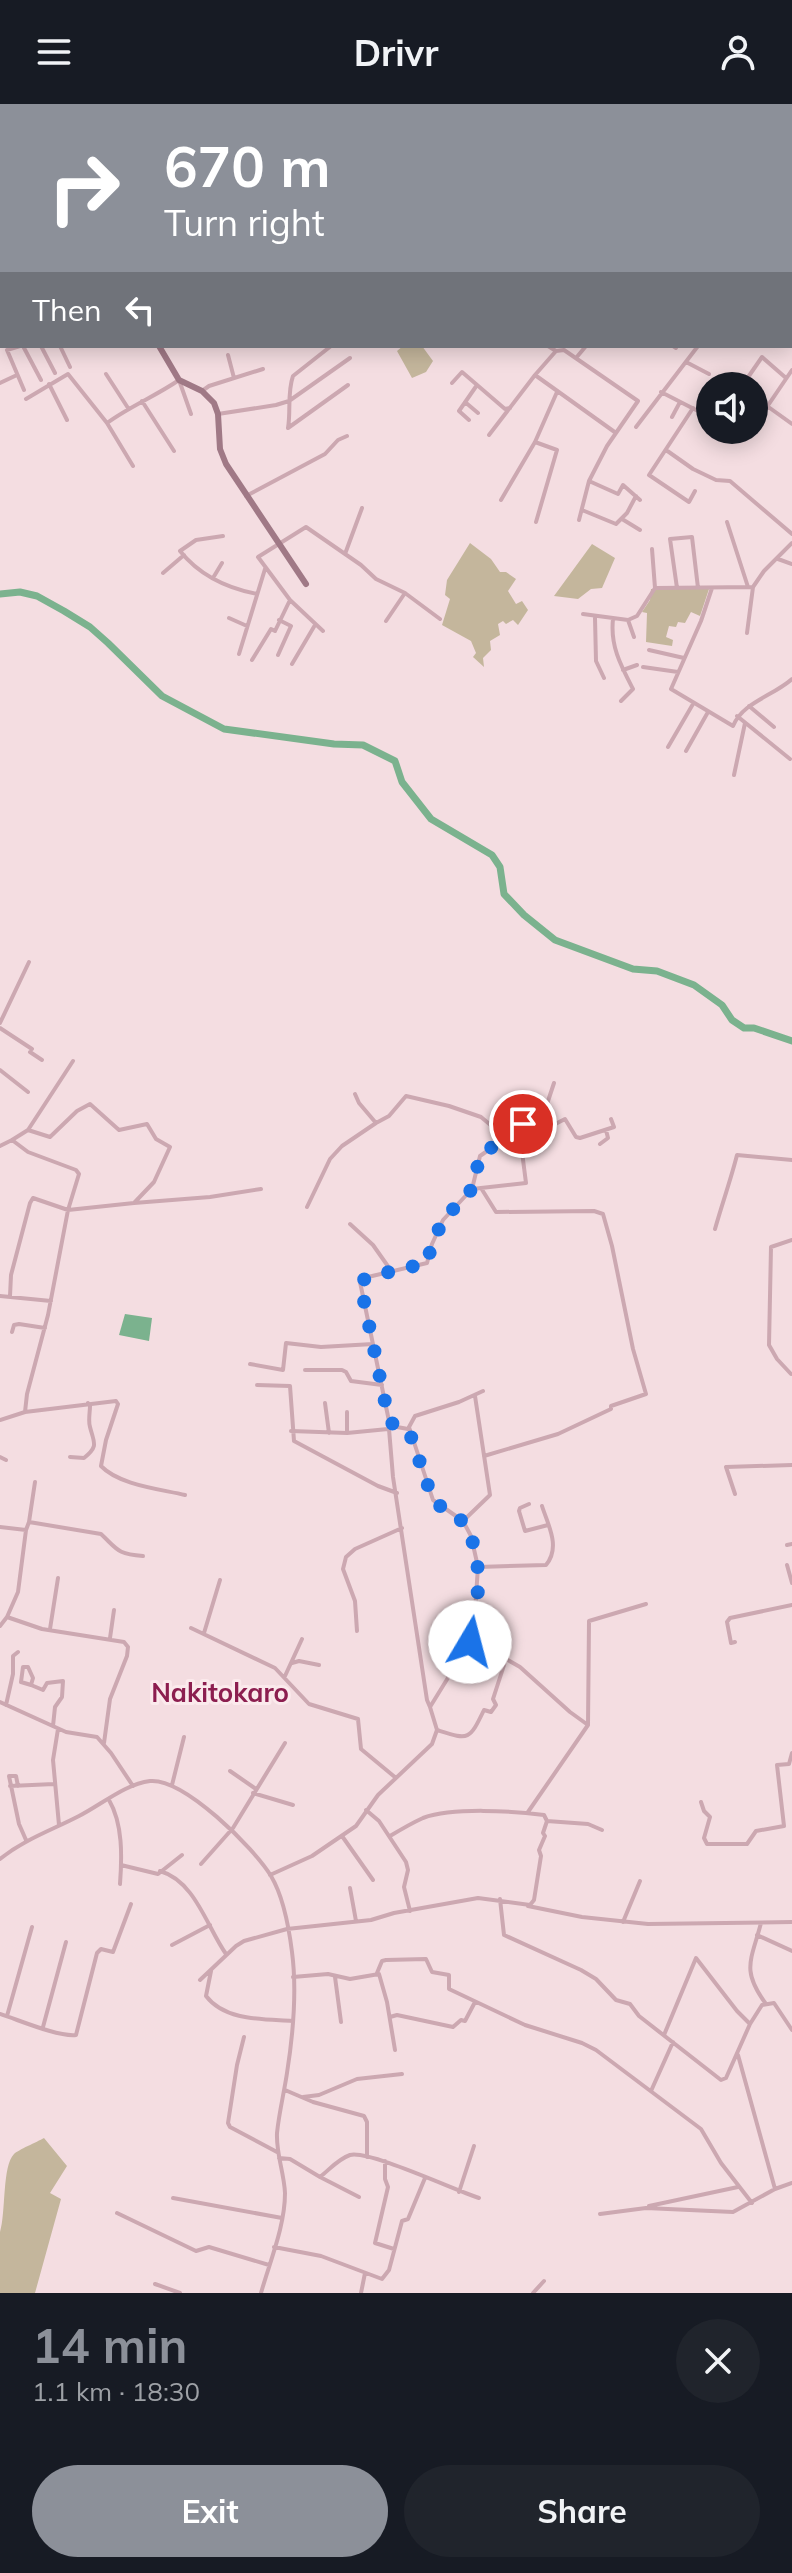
<!DOCTYPE html>
<html lang="en">
<head>
<meta charset="utf-8">
<style>
  body { margin:0; font-family:Mulish,sans-serif; background:#20242c; color:#f1f3f6; height:100vh; display:flex; flex-direction:column; font-size:30px; white-space:nowrap }
  * { box-sizing:border-box; margin:0 }
  p { font-size:26px; color:#9ea1a6 }
  .icon { flex:none; width:44px; height:44px; fill:none; stroke:currentColor; stroke-width:2; stroke-linecap:round; stroke-linejoin:round }
  .map { position:relative; height:2189px; overflow:hidden }
  .details { display:flex; flex-direction:column; background:#171b24; flex:1 }
  .details>* { flex:none }
  .top-card { position:absolute; left:0px; top:0px; width:792px; height:244px; box-shadow:0 4px 20px #0003; background:#8c9099; color:#fff; overflow:hidden }
  .fabs { position:absolute; left:696px; top:268px; display:grid; gap:16px }
  .fabs a { display:grid; place-items:center; width:72px; height:72px; border-radius:50%; background:#171b24; box-shadow:0 4px 20px #0003; font-size:40px }
  .pin { position:absolute; display:grid; place-items:center; width:68px; height:68px; color:#fff; margin:-34px; border:4px solid #fff; border-radius:50%; box-shadow:0 2px 8px #0007 }
  .me { position:absolute; width:88px; margin:-44px; rotate:8deg; stroke-linejoin:round; filter:drop-shadow(0 0 6px #0008) }
  .turn { display:flex; align-items:center; gap:28px; height:168px; padding:0 32px; font-size:36px }
  .turn .icon { width:104px; height:104px; stroke-width:2.5 }
  .turn b { display:block; font-size:56px; line-height:68px }
  .then { display:flex; align-items:center; height:76px; padding:0 32px; background:#0003; gap:16px; font-size:30px }
  .round { display:grid; place-items:center; flex:none; width:84px; height:84px; border-radius:42px; background:#20242c }
  .head { display:flex; align-items:center; justify-content:space-between; height:136px; padding:0 32px }
  h1 { font-size:48px; font-weight:700; line-height:60px; color:#8c9099 }
  .primary-button { display:flex; gap:16px; margin-top:auto; padding:16px 32px }
  .primary-button a { flex:1; height:92px; border-radius:48px; background:#8c9099; color:#fff; font-size:32px; font-weight:700; line-height:92px; text-align:center }
  .primary-button a+a { background:#20242c; color:#f1f3f6 }
  header { display:flex; justify-content:space-between; align-items:center; height:104px; padding:0 32px; background:#171b24; font-size:36px; font-weight:700 }
  .map>svg:first-child { display:block }
  .green { fill:#c4b69c }
  .water { fill:#7bb28e }
  .lines { fill:none; stroke-linecap:round; stroke-linejoin:round }
  .river { stroke:#7bb28e; stroke-width:7 }
  .street { stroke:#cca8b1; stroke-width:4 }
  .secondary { stroke:#a07986; stroke-width:6 }
  .route { stroke:#1a73e8; stroke-width:14; stroke-dasharray:0 25.2 }
  .labels { text-anchor:middle; dominant-baseline:central; stroke-width:6; stroke-linejoin:round; paint-order:stroke }
  .quarter-label { font-size:26px; font-weight:bold; fill:#8c1e4f; stroke:#fbeaec }
</style>
</head>
<body>
<header><svg class="icon" aria-label="menu" viewBox="0 0 24 24"><path d="M4 6h16M4 12h16M4 18h16"/></svg>Drivr<svg class="icon" aria-label="person" viewBox="0 0 24 24"><circle cx="12" cy="8" r="4"/><path d="M4 21q1-7 8-7t8 7"/></svg></header>
<div class="map">
<svg width="792" height="2189" viewBox="0 0 792 2189">
  <rect width="100%" height="100%" fill="#f4dde1"/>
  <path class="green" d="M403 242H422L433 257 426 268 412 274 397 247Z
    M470 439 491 455 500 468H506L516 475 508 487 516 500 522 497 528 506 518 521 513 516 506 520 503 517 498 520 500 531 490 537 491 546 483 554 484 563 473 553 476 549 471 537 442 521 450 495 445 491 447 476Z
    M592 440 615 454 602 484 591 485 578 495 554 492Z
    M651 485H709L700 512 691 508 685 519 678 518 676 523 669 522 666 533 673 536 672 542 646 538 647 509 642 508 650 496Z
    M44 2034 67 2062 50 2089 61 2095 35 2189H0V2128C6 2109 2 2062 14 2050 18 2046 37 2038 44 2034Z"/>
  <path class="water" d="M125 1210 152 1214 149 1237 119 1231Z"/>
  <g class="lines">
    <path class="river" d="M0 490 20 488 37 492 64 507 90 523 108 539 162 592 224 625 334 640 363 641 395 657 402 678 431 715 492 751 500 763 504 790 524 811 555 836 633 865 657 867 694 881 722 901 732 916 744 924H754L792 937"/>
    <path class="street" d="M209 2 212 0
      M790 137 792 135
      M20 242 7 246 24 286
      M23 242 41 276
      M41 242 55 269
      M60 242 70 263
      M548 242 556 247 564 246 638 297 607 342 589 377 579 416
      M673 242 676 244
      M228 251 234 274
      M576 254 586 242
      M686 258 709 270
      M106 270 128 304
      M535 271 616 329
      M0 279 17 271
      M452 279 462 268 505 305 510 304
      M49 280 67 316
      M742 282 762 253 786 274
      M202 287 209 282 263 265
      M661 288 698 307 710 321
      M26 295 68 270 107 319 133 362
      M142 297 174 347
      M465 298 478 309
      M767 302 792 320
      M693 304 649 371 689 398 695 387
      M218 310 276 301 289 297 350 254
      M672 313 680 298
      M469 316 459 307 477 281
      M107 319C130 302 156 292 179 276L191 310
      M754 322 792 266
      M636 323 698 242
      M288 324C291 307 287 289 293 272L331 242
      M288 324 348 281
      M716 326 722 331
      M489 331 535 271 556 247
      M745 334 751 326
      M535 338 557 346 536 418
      M666 346 693 365 716 376 730 377 792 430
      M589 377 618 390 623 381 640 396
      M246 392 325 350 338 336 347 332
      M501 396 535 338 557 288
      M582 406 616 420 627 409 636 392
      M622 415 640 426
      M727 418 748 483
      M223 432 196 436 180 447C200 472 226 484 257 490
      M345 450 362 404
      M778 455 792 460
      M163 469 184 451
      M213 474 222 459
      M656 484 753 483
      M677 484 670 435 692 433 698 484
      M712 484 701 517 671 585 733 622C743 598 773 592 792 575
      M583 510 628 516 637 512 655 484 652 445
      M229 514 247 522
      M595 514 596 557 604 574
      M613 515C610 542 621 562 633 585L621 597
      M628 516 634 533
      M386 517 405 489
      M323 527 290 496 258 453 306 423 361 461 376 475 405 489 440 515
      M747 529 753 483 764 467 792 439
      M649 546 684 554
      M239 550 265 465
      M278 551 291 522 279 516
      M252 556 271 525 275 527 290 496
      M292 560 315 521
      M643 563 678 568
      M623 566 637 561
      M749 602 774 623
      M737 612 790 655
      M668 643 693 600
      M686 647 708 608
      M734 671 745 619
      M0 919 29 858
      M0 924 32 945
      M30 948 42 956
      M0 966 28 988
      M504 998 506 1004 523 1020
      M526 1018 536 1030 565 1015 576 1033 580 1034 614 1023 611 1015
      M376 1019 389 1012 406 992 449 1002 481 1013 506 1034
      M28 1026 50 1033 77 1007 90 1000 119 1026 147 1020 156 1035 170 1043 154 1078 134 1099 210 1093 261 1085
      M12 1036 28 1026 73 957
      M600 1040 608 1034 606 1026
      M0 1042 12 1036 28 1048 76 1066 79 1070 68 1106 48 1211 27 1290 25 1308
      M481 1084 496 1108 594 1107 603 1110 612 1142 633 1245 646 1290 611 1302V1305L558 1330 484 1352
      M472 1085 526 1079 521 1040 516 1026
      M307 1103 330 1055 342 1042 376 1019 359 999 355 990
      M350 1120 373 1141 392 1168
      M715 1125C722 1100 731 1075 737 1051L792 1056
      M0 1192 51 1197
      M10 1192 11 1171 30 1099 33 1094 68 1106 134 1099
      M12 1228 14 1221 19 1220 45 1224
      M250 1260 283 1266 286 1239 321 1243 373 1240
      M305 1266H342L346 1268 351 1277 382 1281
      M791 1270 777 1255 769 1241 771 1143 792 1136
      M257 1281 290 1282 294 1337 378 1382 397 1389
      M325 1299 329 1329
      M347 1308V1329
      M0 1316 25 1308 116 1297 118 1300 106 1336 101 1362C119 1381 160 1385 185 1391
      M389 1325 393 1373 427 1596 430 1603
      M408 1325 397 1323 389 1317 360 1178 368 1173 427 1159 432 1140 443 1116 472 1085 480 1052 540 1010 547 1000 554 979
      M291 1327 347 1329 388 1325
      M0 1353 6 1356
      M70 1353 84 1354C99 1342 94 1339 90 1323 88 1317 90 1308 90 1302L88 1299
      M735 1390 726 1363 792 1361
      M529 1400 520 1404 519 1407 525 1427 548 1421
      M463 1417 490 1391 475 1292
      M29 1418 101 1430C118 1446 117 1450 143 1452
      M0 1423 26 1426 18 1488 7 1513
      M26 1426 29 1418 35 1378
      M787 1441 792 1440
      M787 1461 792 1479
      M478 1463 546 1461C561 1443 548 1421 542 1402
      M0 1522 7 1513 42 1525 124 1538 128 1543 127 1552 110 1595 104 1639
      M191 1524 275 1564 309 1600 358 1615 361 1645 396 1674
      M50 1525 58 1474
      M357 1527 355 1497 343 1465 346 1453 355 1445 402 1424
      M204 1529 220 1476
      M472 1530 506 1555 520 1563 570 1608 588 1621
      M110 1534 114 1506
      M735 1538 731 1539 727 1518 730 1514 792 1501
      M292 1559 299 1557 319 1561
      M285 1572 302 1535
      M31 1581 21 1578 23 1563H28L33 1574 31 1581 43 1586 47 1579 63 1577 62 1593 55 1603 53 1622
      M0 1598 66 1628 97 1633 111 1649 133 1682
      M6 1601 13 1570V1552L18 1548
      M58 1625 53 1656 59 1721
      M437 1626C469 1636 469 1637 484 1606L491 1608 496 1601 493 1595 506 1555
      M230 1667 256 1685
      M172 1681 184 1633
      M10 1682 54 1680
      M18 1682 16 1672H9L19 1720 26 1736
      M253 1689 293 1701
      M109 1696C123 1720 122 1753 120 1780
      M701 1698 704 1707 710 1713 704 1734 707 1740H747L756 1727 784 1722 777 1661 789 1660 792 1649
      M366 1706 379 1717 406 1758 408 1766 404 1783 410 1807
      M528 1708 588 1621 589 1517 646 1500
      M547 1717 588 1720 602 1726
      M342 1732 373 1776
      M0 1755C25 1735 52 1726 79 1712 101 1701 125 1680 150 1677 184 1674 254 1744 271 1772 283 1792 289 1824 292 1848 297 1886 293 1931 287 1969 284 1989 279 2009 277 2029 276 2050 284 2068 285 2089 285 2122 270 2157 261 2189
      M201 1760 233 1724 285 1639
      M121 1761 158 1770 182 1751
      M160 1767C195 1777 207 1823 226 1850
      M270 1771 312 1752 356 1722 378 1691 432 1640 437 1626 430 1603 470 1538 474 1521 478 1463 471 1432 463 1417 433 1396 409 1323 415 1312 459 1298 483 1287
      M350 1784 356 1817
      M500 1795 504 1831 581 1866 596 1875 616 1896 630 1900 639 1912 721 1976 726 1974 750 1920 762 1901 774 1899 792 1926
      M528 1802 582 1813 648 1820 792 1818
      M623 1818 640 1777
      M761 1819C751 1857 741 1866 766 1900
      M757 1831 792 1847
      M172 1841 210 1821
      M211 1867 206 1892C225 1917 263 1915 292 1917
      M377 1869 382 1857 386 1856 426 1855 432 1868 449 1871V1885L525 1921 582 1939 596 1946 701 2025 721 2059 752 2099
      M293 1873 328 1870 350 1875 379 1870 387 1898 395 1946
      M335 1873 341 1918
      M200 1876 236 1842 244 1837 287 1825 371 1816 394 1809 478 1794 530 1801 534 1796 541 1752 539 1746 545 1732 543 1729 547 1717 544 1711C512 1707 454 1703 423 1714 412 1719 400 1726 390 1732
      M0 1910C19 1916 58 1933 76 1931L97 1849 101 1845 113 1848 131 1800
      M7 1912 32 1823
      M390 1913 397 1911 453 1923 461 1916 465 1917 475 1898
      M43 1923 66 1838
      M664 1931 696 1854 737 1907 750 1920
      M244 1933 237 1961 228 2019 230 2023 277 2048
      M738 1951 775 2085
      M285 1986 313 1998 364 2012 367 2018V2053
      M651 1987 673 1938
      M303 1993 319 1991 357 1975 402 1970
      M279 2054 290 2055 320 2073C329 2066 338 2055 350 2051 369 2046 454 2086 479 2094
      M385 2057V2075L388 2083 375 2139 394 2145
      M320 2073 359 2093
      M459 2088 474 2042
      M173 2094 282 2114
      M649 2102 738 2083
      M117 2109 196 2147 209 2143 269 2161
      M600 2110 646 2104 733 2108 775 2085 792 2079
      M274 2143 321 2152 382 2175 389 2166 402 2117 408 2115 425 2074
      M155 2180 180 2189
      M361 2189 365 2169
      M533 2189 544 2177"/>
    <path class="secondary" d="M127 0 128 2
      M576 0 578 2
      M790 189 792 191
      M159 242 179 276 202 287 214 299 218 310 220 345 226 360 306 480"/>
  </g>
  <g class="lines">
    <path class="route" d="M470 1538C478 1503 486 1451 463 1419 456 1408 441 1405 433 1396L409 1327 397 1323 389 1317 360 1178 368 1173 427 1159 432 1140 443 1116 472 1085 480 1052 523 1020"/>
  </g>
  <g class="labels">
    <g class="quarter-label">
      <text x="220" y="1588">Nakitokaro</text>
    </g>
  </g>
</svg>
<div class="fabs">
<a><svg class="icon" aria-label="sound" viewBox="0 0 24 24"><path d="M4 9h4l5-4v14l-5-4H4zM17 9q2 3 0 6"/></svg></a>
</div>
<div class="pin" style="left:523px;top:1020px;background:#d93025"><svg class="icon" aria-label="arrive" viewBox="0 0 24 24"><path d="M6 21V4h12l-3 4 3 4H6"/></svg></div>
<svg class="me" style="left:470px;top:1538px" viewBox="-20 -20 40 40"><circle r="19" fill="#fff"/><path d="M0-13L10 11 0 6-10 11z" fill="#1a73e8"/></svg>
<div class="top-card">
<div class="turn"><svg class="icon" aria-label="right" viewBox="0 0 24 24"><path d="M7 20v-9h11M14 6l5 5-5 5"/></svg><div><b>670 m</b>Turn right</div></div>
<div class="then">Then<svg class="icon" aria-label="left" viewBox="0 0 24 24"><path d="M17 20v-9H6M10 6l-5 5 5 5"/></svg></div>
</div>
</div>
<section class="details">
<div class="head"><div><h1>14 min</h1><p>1.1 km · 18:30</p></div><a class="round"><svg class="icon" aria-label="close" viewBox="0 0 24 24"><path d="M6 6l12 12M18 6L6 18"/></svg></a></div>
<div class="primary-button"><a>Exit</a><a>Share</a></div>
</section>
</body>
</html>
